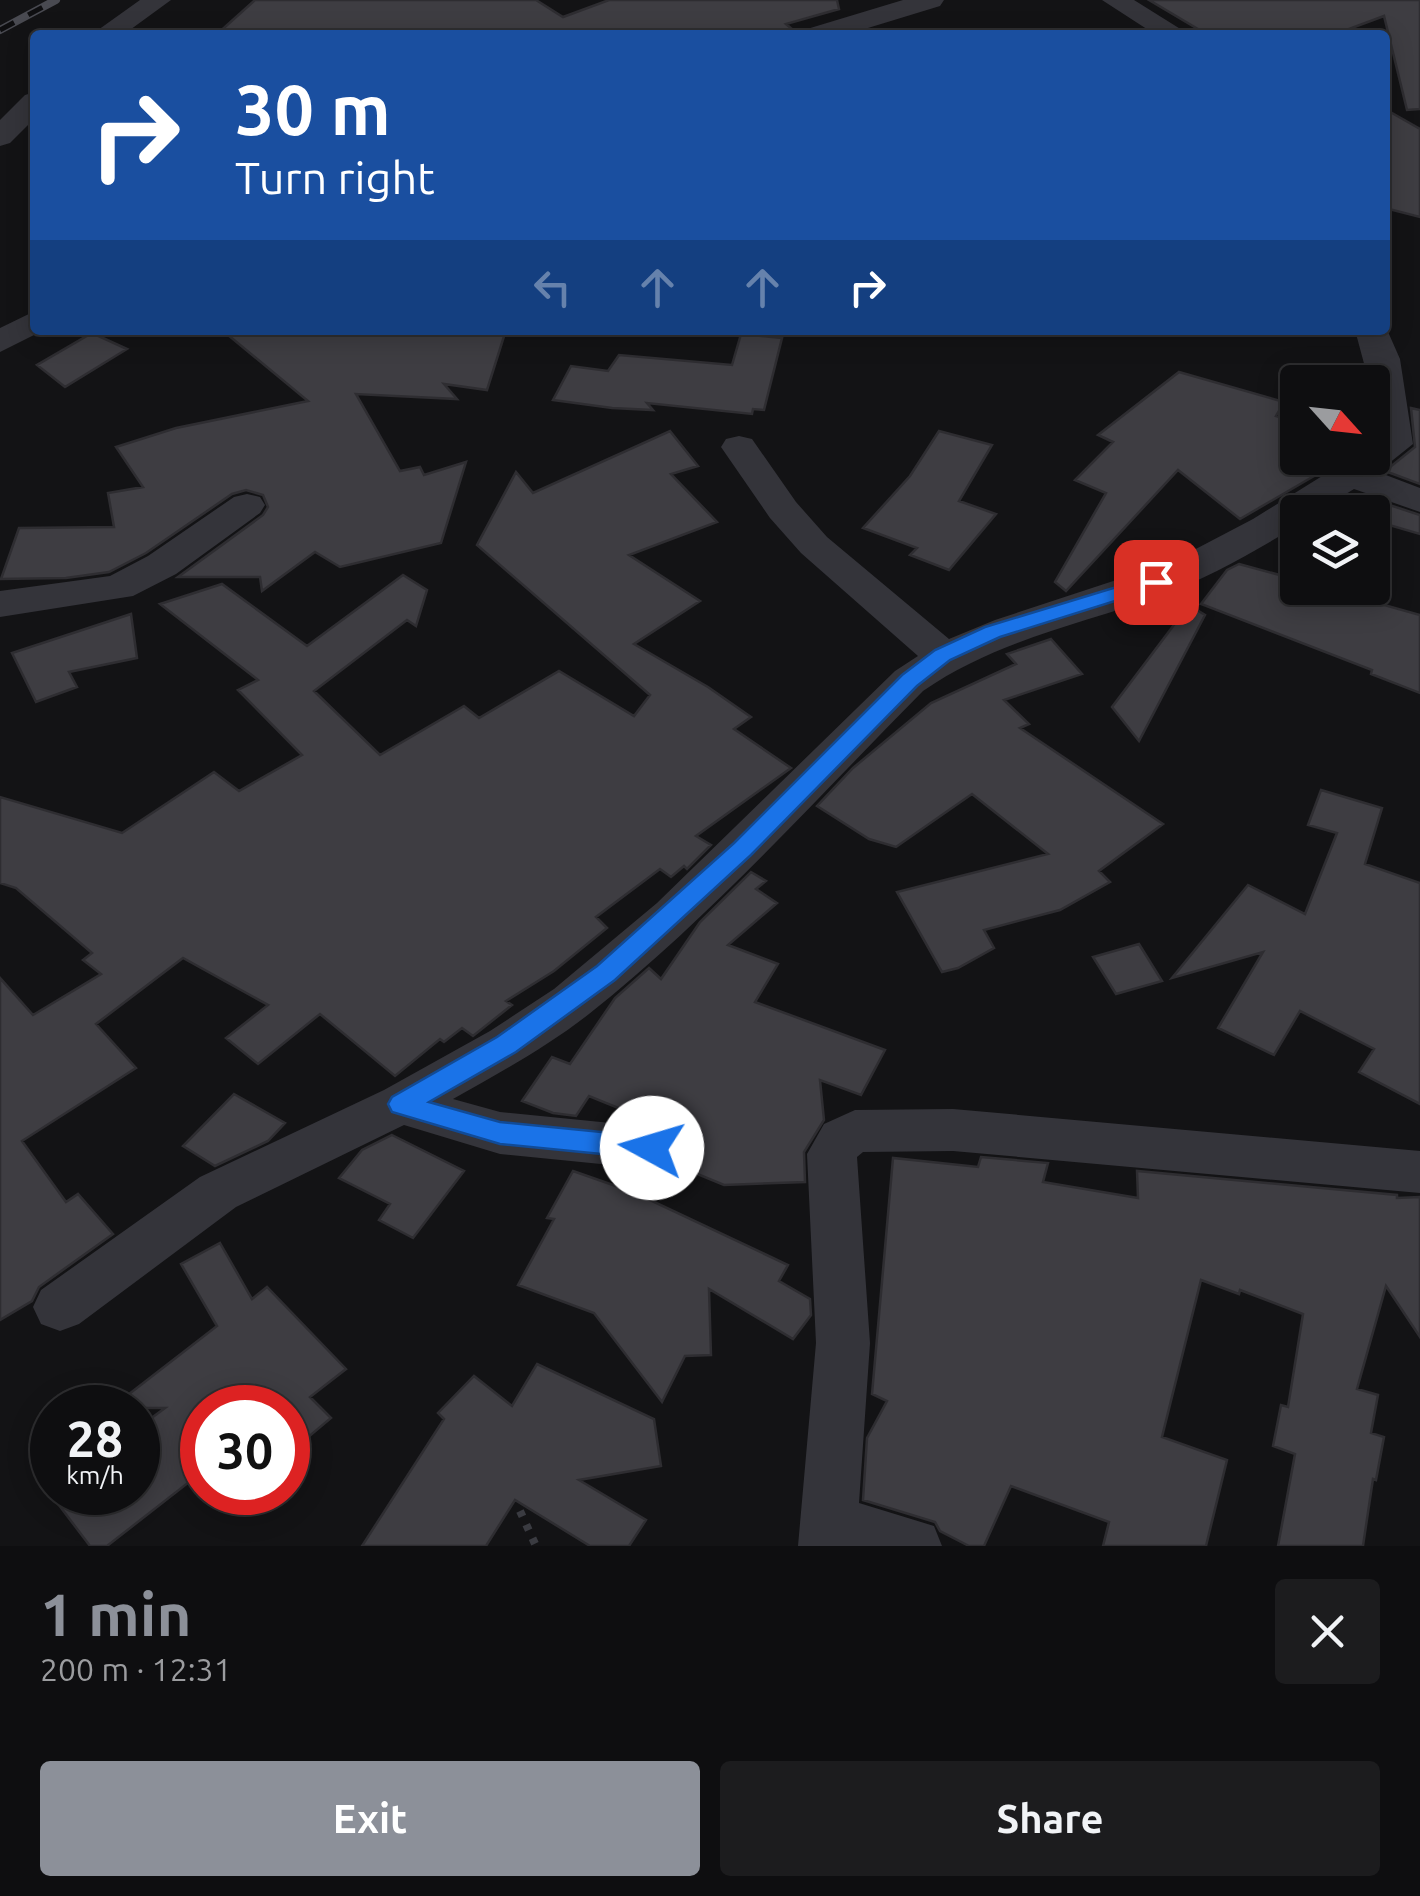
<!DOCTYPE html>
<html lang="en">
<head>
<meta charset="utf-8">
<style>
  body { margin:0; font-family:Ubuntu,sans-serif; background:#1c1c1e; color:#f1f3f6; height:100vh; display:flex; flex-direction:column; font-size:38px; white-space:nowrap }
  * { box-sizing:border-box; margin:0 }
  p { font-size:32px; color:#9b9c9f }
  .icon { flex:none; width:55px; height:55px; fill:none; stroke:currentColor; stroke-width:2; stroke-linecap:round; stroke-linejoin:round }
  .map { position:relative; height:1546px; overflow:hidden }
  .panel { display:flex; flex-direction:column; background:#0e0e10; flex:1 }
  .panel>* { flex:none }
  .guide { position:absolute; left:30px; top:30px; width:1360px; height:305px; border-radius:10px; box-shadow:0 5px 25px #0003,0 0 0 2px #2e2e30; background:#1a4fa0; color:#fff; overflow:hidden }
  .needle { width:65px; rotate:117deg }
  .tools { position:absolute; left:1280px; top:365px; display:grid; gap:20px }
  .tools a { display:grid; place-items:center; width:110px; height:110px; border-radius:10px; background:#0e0e10; box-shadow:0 5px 25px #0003,0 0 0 2px #2e2e30; font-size:50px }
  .speed { position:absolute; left:30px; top:1385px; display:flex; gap:20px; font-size:50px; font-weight:700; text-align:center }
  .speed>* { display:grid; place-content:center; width:130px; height:130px; border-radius:50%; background:#0e0e10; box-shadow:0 5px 25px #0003,0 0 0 2px #2e2e30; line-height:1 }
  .speed small { font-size:25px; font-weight:400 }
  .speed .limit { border:15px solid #d22; background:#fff; color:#111 }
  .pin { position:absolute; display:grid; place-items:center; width:85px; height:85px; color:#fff; margin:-42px; border-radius:20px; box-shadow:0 5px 15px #0006 }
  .me { position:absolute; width:110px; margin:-55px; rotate:276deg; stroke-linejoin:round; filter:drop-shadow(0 0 8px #0008) }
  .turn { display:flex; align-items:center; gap:35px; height:210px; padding:0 40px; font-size:45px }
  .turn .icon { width:130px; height:130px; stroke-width:2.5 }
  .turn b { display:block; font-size:70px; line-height:85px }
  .lanes { display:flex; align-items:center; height:95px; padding:0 40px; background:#0003; justify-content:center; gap:50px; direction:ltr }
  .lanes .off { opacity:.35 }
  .round { display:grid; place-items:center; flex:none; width:105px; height:105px; border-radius:10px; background:#1c1c1e }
  .head { display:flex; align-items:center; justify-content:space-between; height:170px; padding:0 40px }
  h1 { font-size:60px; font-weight:600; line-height:75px; color:#8c9099 }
  .action { display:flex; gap:20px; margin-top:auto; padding:20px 40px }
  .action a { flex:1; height:115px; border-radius:10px; background:#8c9099; color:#fff; font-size:40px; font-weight:600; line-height:115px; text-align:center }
  .action a+a { background:#1c1c1e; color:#f1f3f6 }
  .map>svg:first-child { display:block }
  .building { fill:#3e3d42; stroke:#2e2d31; stroke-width:2.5 }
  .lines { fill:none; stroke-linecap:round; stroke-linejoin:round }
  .path { stroke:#3a3b41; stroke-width:8; stroke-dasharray:6 9; stroke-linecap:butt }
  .minor { fill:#34343a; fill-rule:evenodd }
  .rail-casing { stroke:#494a51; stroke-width:8 }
  .rail { stroke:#0e0e10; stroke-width:5; stroke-dasharray:16; stroke-linecap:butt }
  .route { fill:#1a73e8; stroke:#114b97; stroke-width:2.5 }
</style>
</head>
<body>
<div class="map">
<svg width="1420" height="1546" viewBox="0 0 1420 1546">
  <rect width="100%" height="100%" fill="#131315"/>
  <path class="building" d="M255 0H536L563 17 609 0H837L839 9 786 24 799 35H216Z
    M1149 0H1420V109L1407 110 1384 16 1333 35H1208Z
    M1385 109 1420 129V217L1385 208Z
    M222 330H506L487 390 444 384 457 399 356 394 400 471 420 467 424 475 466 462 441 543 340 567 315 552 262 591 260 577H178L263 515 268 507 263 495 246 490 232 494 146 553 109 572 66 578 1 579 19 528 114 527 108 493 143 487 116 447 176 428 308 401Z
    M92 333 127 349 65 387 37 365Z
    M741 334 782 338 764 410 753 409 752 414 647 403 653 410 612 408 553 400 571 366 608 371 619 355 732 365Z
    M1179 372 1284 402 1276 416 1298 423V458H1345L1240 519 1178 470 1066 591 1055 582 1106 493 1075 480 1113 442 1098 435Z
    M1411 408 1420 410V484L1385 471 1415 447Z
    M670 431 698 466 671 474 717 522 629 555 700 601 634 644 708 687 751 717 734 729 791 768 696 836 711 845 687 869 684 866 671 877 660 869 596 917 607 928 554 971 506 1001 512 1005 473 1036 462 1028 444 1042 440 1039 395 1076 320 1014 258 1064 226 1038 268 1005 183 958 96 1024 136 1068 22 1141 66 1202 78 1194 113 1234 39 1287 32 1301 0 1320V978L33 1015 101 974 83 960 92 953 16 888 0 883V797L122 833 214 772 239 791 302 755 238 690 258 680 160 604 222 584 307 646 403 575 427 590 416 626 407 620 314 691 380 755 464 706 479 718 559 671 634 716 650 695 477 545 516 472 533 493Z
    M939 431 992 445 959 501 996 514 949 570 910 555 917 548 863 528 910 476Z
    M1359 495 1420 515V534L1372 520V512H1347Z
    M1239 564 1298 580V588H1324L1420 615V693L1371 674 1372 670 1201 604 1227 570Z
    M1189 605 1205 615 1139 741 1112 707Z
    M131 614 137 658 69 672 77 687 36 702 12 653Z
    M1051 639 1082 674 1004 700 1029 724 1020 728 1163 824 1099 871 1110 882 1060 910 984 930 994 948 958 968 942 972 897 892 1048 854 972 794 896 847 869 839 817 806 853 768 931 703 1016 664 1007 654Z
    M1321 790 1382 808 1365 864 1420 883V1104L1359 1072 1374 1049 1300 1011 1274 1055 1218 1028 1263 952 1172 978 1248 885 1305 914 1337 833 1308 825Z
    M751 872 766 881 756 889 777 903 728 945 778 964 755 1002 885 1050 861 1095 820 1080 824 1120 804 1152 805 1182 724 1185 673 1164 679 1146 670 1129 589 1096 576 1116 553 1113 522 1101 552 1057 570 1064 615 998 649 968 661 979 700 922Z
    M1139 944 1162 981 1116 994 1093 957Z
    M234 1094 285 1123 268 1141 215 1166 183 1146Z
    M392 1135 464 1171 413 1238 379 1220 390 1204 339 1178 362 1150Z
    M981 1157 1048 1163 1043 1182 1138 1198 1137 1171 1397 1195V1198L1420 1197V1337L1386 1286 1357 1389 1378 1395 1371 1433 1384 1437 1376 1480 1373 1479 1363 1546H1278L1295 1454 1273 1446 1281 1405 1288 1407 1303 1314 1240 1290 1239 1294 1201 1280 1162 1437 1227 1460 1206 1546H1103L1109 1522 1011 1486 984 1546H969L940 1531 935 1522 863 1500 867 1438 887 1401 872 1394 893 1158 978 1167Z
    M573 1171 633 1192 788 1265 779 1281 810 1299 811 1315 793 1339 709 1289 711 1355 685 1356 662 1402 594 1313 518 1285 554 1219 547 1218Z
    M220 1243 252 1299 267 1287 346 1369 310 1397 331 1418 288 1454V1408H202V1472L107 1546H90L49 1492H138V1428L165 1408H111L217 1326 181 1264Z
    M537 1364 654 1419 661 1466 579 1480 646 1520 629 1546H590L515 1500 486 1546H362L444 1419 438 1413 474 1376 512 1406Z"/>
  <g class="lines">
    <path class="path" d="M520 1511 536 1546"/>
    <path class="minor" d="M140 0H171L123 35H91Z
      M903 0H944L940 6 845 35H803L807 29Z
      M1102 0H1134L1190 35H1156Z
      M35 92V118L10 143 0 146V120L25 95Z
      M35 311V330H44L0 352V328Z
      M1385 325 1400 359 1413 444 1378 472 1420 488V512L1354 489 1317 512H1298V525C1254 552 1208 578 1160 596 1077 625 996 641 923 691 815 800 710 918 589 1014 547 1047 499 1073 453 1099L500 1112 651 1127 669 1133 676 1148 669 1163 651 1169 500 1154 404 1125 236 1207 79 1324 60 1331 41 1324 33 1307 41 1290 200 1177 384 1090 490 1031 554 989 657 903 895 671 918 656 801 553 770 518 721 447 726 439 739 436 752 439 796 502 827 537 949 639 995 620 1171 562 1253 519 1351 458H1372V443L1377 440 1372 382H1369L1355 330H1385Z
      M247 494 260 497 265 505 260 513 176 574 133 596 0 617V591L110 576 148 556 234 497Z
      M953 1109 1420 1151V1193L953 1151 863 1152 857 1157 870 1343 859 1503 934 1526 942 1546H798L816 1343 807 1154 824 1124 855 1110Z"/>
    <g class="rail-casing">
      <path id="rail" d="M0 30 56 0"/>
    </g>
    <use href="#rail" class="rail"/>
  </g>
  <path class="route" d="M1156 575 1163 577 1166 582 1163 586 1000 637 950 660 917 686 751 855 615 980 516 1052 429 1102 500 1122 652 1137 661 1140 665 1148 661 1156 652 1159 500 1144 392 1112 388 1104 392 1097 497 1037 597 966 734 843 902 675 935 650 985 627Z"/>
</svg>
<div class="tools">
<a><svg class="needle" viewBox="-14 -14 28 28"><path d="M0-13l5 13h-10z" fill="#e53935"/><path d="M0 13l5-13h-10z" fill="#9b9c9f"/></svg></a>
<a><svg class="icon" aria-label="layers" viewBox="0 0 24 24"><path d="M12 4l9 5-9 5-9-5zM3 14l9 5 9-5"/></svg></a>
</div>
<div class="speed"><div>28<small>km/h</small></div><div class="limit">30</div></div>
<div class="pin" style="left:1156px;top:582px;background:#d93025"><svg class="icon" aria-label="arrive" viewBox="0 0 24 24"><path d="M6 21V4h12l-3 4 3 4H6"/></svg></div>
<svg class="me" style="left:652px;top:1148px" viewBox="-20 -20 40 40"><circle r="19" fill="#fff"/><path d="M0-13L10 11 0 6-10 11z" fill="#1a73e8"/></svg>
<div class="guide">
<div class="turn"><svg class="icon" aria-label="right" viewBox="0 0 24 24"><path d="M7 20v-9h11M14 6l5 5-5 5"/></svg><div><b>30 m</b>Turn right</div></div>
<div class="lanes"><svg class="icon off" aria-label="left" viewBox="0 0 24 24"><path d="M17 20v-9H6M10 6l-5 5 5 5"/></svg><svg class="icon off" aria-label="ahead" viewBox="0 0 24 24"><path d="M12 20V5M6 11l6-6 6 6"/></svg><svg class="icon off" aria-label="ahead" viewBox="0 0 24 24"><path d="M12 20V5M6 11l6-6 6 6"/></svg><svg class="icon" aria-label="right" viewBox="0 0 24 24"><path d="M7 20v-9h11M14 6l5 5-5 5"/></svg></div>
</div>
</div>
<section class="panel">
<div class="head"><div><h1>1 min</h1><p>200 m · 12:31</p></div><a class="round"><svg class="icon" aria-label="close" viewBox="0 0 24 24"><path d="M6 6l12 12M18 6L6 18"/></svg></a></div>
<div class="action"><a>Exit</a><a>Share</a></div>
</section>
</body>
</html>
